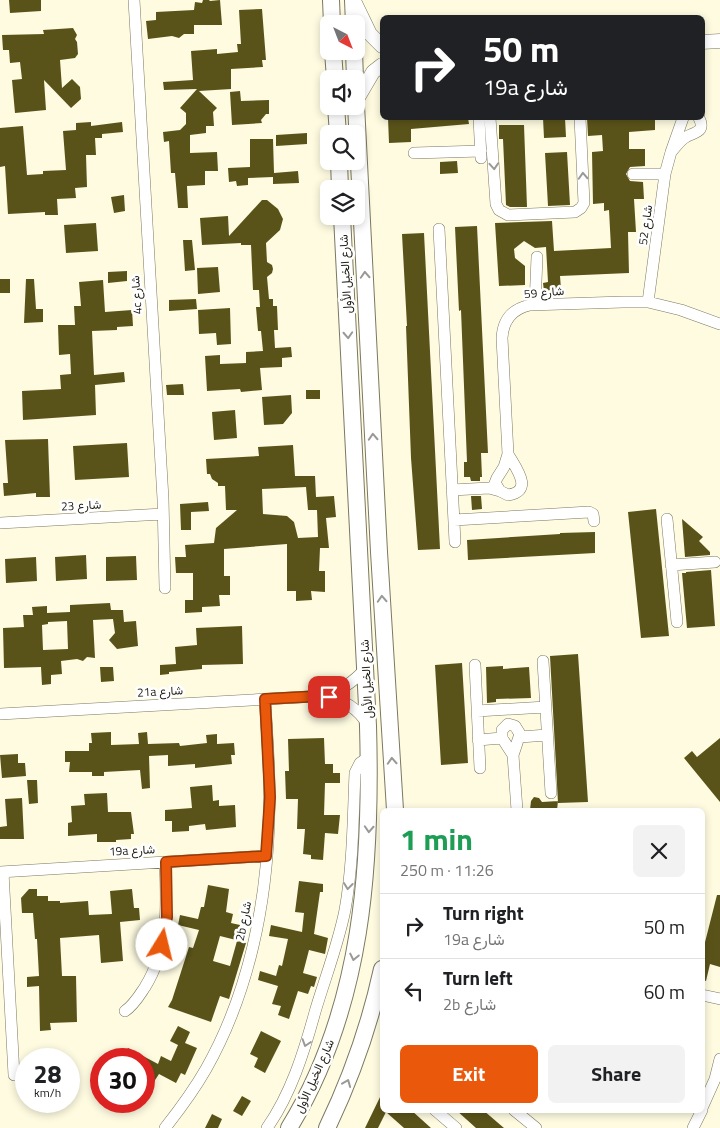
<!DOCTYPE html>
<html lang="en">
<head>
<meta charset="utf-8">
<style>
  body { margin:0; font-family:"Titillium Web",Vazirmatn,sans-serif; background:#f2f2f2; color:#202124; height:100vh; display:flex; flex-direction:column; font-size:19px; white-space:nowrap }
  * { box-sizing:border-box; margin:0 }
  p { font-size:16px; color:#757577 }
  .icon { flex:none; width:28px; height:28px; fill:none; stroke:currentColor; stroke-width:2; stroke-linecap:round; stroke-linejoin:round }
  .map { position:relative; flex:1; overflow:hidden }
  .side { position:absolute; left:380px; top:808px; width:325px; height:305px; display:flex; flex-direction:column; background:#fff; border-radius:8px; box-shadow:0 2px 8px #0003 }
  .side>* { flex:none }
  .guide { position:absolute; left:380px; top:15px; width:325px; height:105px; border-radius:8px; box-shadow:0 2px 8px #0003; background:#202124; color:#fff; overflow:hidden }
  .needle { width:32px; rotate:138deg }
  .buttons { position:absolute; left:320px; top:15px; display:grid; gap:10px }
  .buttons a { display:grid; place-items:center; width:45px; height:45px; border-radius:8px; background:#fff; box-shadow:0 2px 8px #0003; font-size:25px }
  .speed { position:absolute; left:15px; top:1048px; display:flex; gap:10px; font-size:25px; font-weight:700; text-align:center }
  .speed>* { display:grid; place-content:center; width:65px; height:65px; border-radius:50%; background:#fff; box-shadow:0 2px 8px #0003; line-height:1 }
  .speed small { font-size:12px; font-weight:400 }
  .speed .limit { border:8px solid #d22; background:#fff; color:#111 }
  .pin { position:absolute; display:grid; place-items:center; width:42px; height:42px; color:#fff; margin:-21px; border-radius:10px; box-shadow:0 2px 8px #0006 }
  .me { position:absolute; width:55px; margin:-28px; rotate:9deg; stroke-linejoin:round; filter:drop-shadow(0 0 4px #0008) }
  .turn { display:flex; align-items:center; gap:18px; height:105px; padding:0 20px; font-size:22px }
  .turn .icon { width:65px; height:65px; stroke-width:2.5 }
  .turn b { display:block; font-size:35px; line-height:42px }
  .round { display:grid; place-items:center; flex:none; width:52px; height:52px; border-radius:8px; background:#f2f2f2 }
  .summary { display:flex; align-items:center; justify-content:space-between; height:85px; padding:0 20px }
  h1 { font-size:30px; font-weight:700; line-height:38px; color:#1e9e55 }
  .primary-button { display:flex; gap:10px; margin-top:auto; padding:10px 20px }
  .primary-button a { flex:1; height:58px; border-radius:8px; background:#ea580c; color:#fff; font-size:20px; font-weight:700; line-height:58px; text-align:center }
  .primary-button a+a { background:#f2f2f2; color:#202124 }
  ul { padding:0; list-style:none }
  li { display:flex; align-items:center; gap:15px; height:65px; padding:0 20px; border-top:1px solid #e0e0e0 }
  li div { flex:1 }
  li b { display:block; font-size:19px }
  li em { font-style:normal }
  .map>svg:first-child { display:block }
  .building { fill:#5a5319; fill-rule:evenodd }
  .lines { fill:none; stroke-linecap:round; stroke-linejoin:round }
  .minor-casing { stroke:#7b7861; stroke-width:12 }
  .tertiary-casing { stroke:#7b7861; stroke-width:15 }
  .secondary-casing { stroke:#7b7861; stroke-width:18 }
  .minor { stroke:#fff; stroke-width:11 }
  .tertiary { stroke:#fff; stroke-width:14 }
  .secondary { stroke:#fff; stroke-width:16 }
  .oneway { stroke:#9a9995 }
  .route-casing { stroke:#983908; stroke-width:12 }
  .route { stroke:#ea580c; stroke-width:9 }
  .labels { text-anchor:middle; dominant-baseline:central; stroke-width:5; stroke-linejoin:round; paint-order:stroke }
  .street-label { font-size:12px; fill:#1f1d14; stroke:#fff }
</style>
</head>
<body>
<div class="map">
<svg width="720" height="1128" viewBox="0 0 720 1128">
  <rect width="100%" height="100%" fill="#fefbe1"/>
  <path class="building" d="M9 0H41V11L10 13Z
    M203 0H209L210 1 220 0 222 25H194V34H184L179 38 172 36 148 39 146 21 156 20V12L194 10 195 2 202 3Z
    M262 9 266 60H262L263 67 231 69V89L199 91 217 108 213 112 214 126H206V133L190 135V153L217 152 218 171H205V185L187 186 188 208H178L175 173H171L169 141 164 142 163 132 180 130 186 124V113L180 108 197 89 164 90 163 82 193 80 191 51 217 49V54L238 52 237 44H241L239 10Z
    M73 28 77 35 75 39 77 42 78 54 75 58 60 60 62 88 72 79 80 87 81 99 71 108 44 80 46 110 15 113 12 80 22 79 20 62 10 63 9 50H3L2 35 44 34 43 30Z
    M240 91 241 101 269 100V114H266L261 120 262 123 232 125 230 92Z
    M388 118H468L469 124 411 129V142L389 143Z
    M543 118H565L566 137 544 138Z
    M587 118H655V130L629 132V149H645V166L630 167 626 174 630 181 643 182 644 199H634L636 232H628L629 273 560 276 561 289 544 291 543 283 548 282 546 247 535 248 524 241 514 249 515 258 525 266V285L499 286 495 223 552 221 554 251 611 248 609 210 604 211V203L593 204 592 152 603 151 602 135 588 136Z
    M91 122V126L122 122 123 132 102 134V138H95L96 155H86L87 187 75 188 76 198 57 199 58 215H45V212L8 214 5 166 0 167V128L23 126 27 175 43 174V171L66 170 63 131 76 130V123Z
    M499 125H524L527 207H510L506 205 503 139H499Z
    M307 133V144L276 146V135Z
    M250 139H273L274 173 298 171 299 183 273 184V177L248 178V185L237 186 236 181 229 182 228 168 250 167Z
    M567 152 570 205 548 206 545 153Z
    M457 161 458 173 440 174V162Z
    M124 195 125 211 114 213 111 197Z
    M262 200H267L278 209 283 219 280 230 266 243 267 262 272 265 273 269 272 273 267 277 269 299H273V306H277L278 330H274L275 348 291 347 292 357 282 358V367L260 368 262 390 241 392 240 389 207 391 205 356 220 355V364L246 363V352L263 351 261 331H258L256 307H260L259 290H253L251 245H241V243L202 245 200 218 228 216 229 236Z
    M96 223 98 251 66 253 64 225Z
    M477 226 488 453H481L482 477H480V481H471L470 477H464V462H467L461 310 459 311 455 227Z
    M424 233 440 549 418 550 411 458 406 326H407L402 234Z
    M183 240H192L195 270 185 271Z
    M218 267 220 292 198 294 197 268Z
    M127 271V281L108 283V272Z
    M0 279H10V293H0Z
    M26 279H34L36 309H43V322L24 323Z
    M103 280 105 312 132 310 133 326 117 327V330L92 331 94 375 124 372 125 382 95 385 96 415 23 420 22 391 61 389 60 375 71 374 70 354 59 355 58 325H75L74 306H81L79 282Z
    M196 299 197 309 169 311V300Z
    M230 308 231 344 217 345 216 333 199 334 198 310Z
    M183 384 184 395H167L166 385Z
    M306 390H320V399H306Z
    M291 395 292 413 283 424 264 425 262 397Z
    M235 410 237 438 214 440 212 412Z
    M48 439 50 497H36V493L4 496 3 483H8L5 440Z
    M127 443 129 477 75 480 73 446Z
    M293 445 295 476H315L316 497 334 496 336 517 326 518 329 548H320L319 571H325V592L311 591 312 600 296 601V591H287V544L224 549V576H230V595H219L220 606 202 607V612L185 613V600H193V573H176L175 557H186L185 545 214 543 216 528 237 510H226L225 486H218V483L212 479 210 474H207L206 459 259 456 258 447ZM306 487 308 510H317L318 537 298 538 294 522 287 516 263 514 262 489Z
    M471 496H481L482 509 472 510Z
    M208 502 209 511 191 512V530H181L180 504Z
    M656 509 669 636 641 638 628 512Z
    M682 519 703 537 699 541 710 552V555L685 557Z
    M595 532V553L468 560 467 540 560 534V533Z
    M86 555 87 579 56 581 55 557Z
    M136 556 137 580 106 581V557Z
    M36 557 37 581 6 583 5 559Z
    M711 570 715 626 687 628 682 573H686V572Z
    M110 603 111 610H123L124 622 136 621 138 646 117 649 109 640 115 633 113 619 93 620 95 658 87 657 83 661 77 659 61 661 62 674 51 675V684L42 685 41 667 4 668 3 628 24 627 23 615H33L32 607 47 606V613L70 612V605ZM67 621 68 649 43 650 42 625 48 624V622Z
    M242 626 243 664 202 665V669L169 672V674L160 675V665L176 664 175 647 197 645 196 628Z
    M578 654 588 802 558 803 550 656Z
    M462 663 468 763 441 765 435 665Z
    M503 666V669L529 667 531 698 496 699V702L487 703 486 667Z
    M100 667H113L114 681 101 682Z
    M111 732V745L139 744 138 733 147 732 148 744 179 743 180 746 207 743 206 735 217 734V744L234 743 235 755H231L232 764 195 768V764L168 766V755L149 756 150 788 142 789 140 770 104 772V776H92V772H69L70 762H65V751H89V743H92L91 733Z
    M324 738 325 764H333V773H340V783H325L324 815H340L338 834 325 833 323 860 311 859V855L303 854 305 829H297L298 799H286L285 771H289L288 739Z
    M720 738V802L684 758 692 751 697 757Z
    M18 754V763H25L26 776 2 778 0 755Z
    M27 780H37L38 803 29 804Z
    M212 785 213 801 219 800V806L235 805 236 827 206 830 205 824 189 826V831L172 832V821H165V810L192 808 190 787Z
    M107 793 108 812H131L134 834H131V839L116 840V842H97V834L68 836V823L72 822 71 806 85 805 84 794Z
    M534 797 539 798 542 802 558 801 557 810H530L531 801Z
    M22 798 24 839H0V827L7 826 5 799Z
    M299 881 323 884V892H320L314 934 328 938 325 954 309 950 303 973 317 977 314 987 311 986 308 994 298 991 289 1019 278 1015 281 1006 272 1004 278 986 258 980 260 971 276 976 279 965 282 966 288 939 269 936 271 925 302 932 304 913 295 912Z
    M208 885 229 889 226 912 233 914 231 923 240 925 236 940 220 936 213 961 230 966 237 941 246 943 229 999 220 996 211 1022 168 1007 172 1000 189 947 193 948 199 930 178 925 180 915 198 919 201 907H204Z
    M29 889H37V896H48V901H60V903L88 901 89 915 112 914 110 891 132 889 134 908H139L140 920 120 922 123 961 101 963 99 935 60 938 62 976H76L77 1022 50 1023 51 1030 40 1031 39 986 27 987V977L39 976 37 939H35L33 913H22L21 898Z
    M717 895H720V967L710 964 706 981 702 980V954Z
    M178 1026 190 1032 185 1043 197 1048 185 1075 181 1073 176 1083 159 1074 144 1097V1059H129L124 1056 128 1048 158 1064 161 1056 171 1061 178 1045 170 1041Z
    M261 1031 281 1041 265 1073 254 1067 258 1058 250 1054Z
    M382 1093V1110H411L431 1128H404L386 1112 378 1128H365Z
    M242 1096 251 1101 242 1116 233 1111Z
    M456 1110H483L504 1128H476Z
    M212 1114 222 1119 218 1128H205Z"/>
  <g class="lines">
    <g class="minor-casing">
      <path id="minor" d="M134 0 163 499 165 588
        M479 118 481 158
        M490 118 496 204 499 210 508 215 575 212 581 208 584 203 580 118
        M683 118 671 152C676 147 680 140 686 137 695 132 706 132 699 118
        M414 153 481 151
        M633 174H665
        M439 229 455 542
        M648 302 665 174 671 152
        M535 305 537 257
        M508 454 502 338C503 320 512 309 530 305L623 302H648L681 310 720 324
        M508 454C515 467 535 491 508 495L500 491 495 483 497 478 504 467Z
        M452 490 489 488 500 491
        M667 519 677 622
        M454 520 589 512 593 514 594 521
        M0 523 163 514
        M671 565 715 562
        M543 661 551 793
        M475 665 480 768
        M323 696C343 699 358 708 368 725
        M477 711 546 707
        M0 714 321 696C339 692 353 683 366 668
        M508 724 515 726 520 734 513 755 502 738V730Z
        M520 737 547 735
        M478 740 502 738
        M513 755 517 810
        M0 872 266 856
        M3 872 14 1075
        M702 995 720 999
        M125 1011C134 1005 139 996 145 987 169 948 167 906 165 862
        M702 1108 715 1079 720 1059
        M435 1110 456 1128
        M514 1110 536 1128
        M165 1128C180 1109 194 1090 206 1069 249 993 267 903 269 817 271 777 267 738 265 699
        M267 1128C291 1094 304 1052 315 1012 325 978 338 945 345 910 353 865 353 819 355 773L360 763 369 757
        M693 1128 702 1110"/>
    </g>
    <g class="tertiary-casing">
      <path id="tertiary" d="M354 1 370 34 382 46
        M702 42 720 41
        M356 101 373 72 382 65"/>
    </g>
    <g class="secondary-casing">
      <path id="secondary" d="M331 0 332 24
        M353 0 354 24
        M333 51 335 79
        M354 51 355 79
        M356 105 379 552 395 810
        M336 106 338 134
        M339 161 340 189
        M289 1128C363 1007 372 864 368 726L342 216
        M327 1128C351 1078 370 1024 382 969"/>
    </g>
    <use href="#minor" class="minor"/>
    <use href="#tertiary" class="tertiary"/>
    <use href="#secondary" class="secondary"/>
  </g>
  <defs><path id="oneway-chevron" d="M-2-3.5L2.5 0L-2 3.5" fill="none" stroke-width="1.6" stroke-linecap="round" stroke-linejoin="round" transform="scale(1.25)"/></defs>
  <g class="oneway">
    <use href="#oneway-chevron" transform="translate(494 166) rotate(86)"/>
    <use href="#oneway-chevron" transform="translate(583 176) rotate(-93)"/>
    <use href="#oneway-chevron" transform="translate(365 275) rotate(-93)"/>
    <use href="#oneway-chevron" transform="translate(348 335) rotate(87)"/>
    <use href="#oneway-chevron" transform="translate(373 437) rotate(-93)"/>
    <use href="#oneway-chevron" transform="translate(382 599) rotate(-93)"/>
    <use href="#oneway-chevron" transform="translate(392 761) rotate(-93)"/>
    <use href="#oneway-chevron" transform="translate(369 829) rotate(93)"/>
    <use href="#oneway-chevron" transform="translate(348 886) rotate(97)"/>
    <use href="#oneway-chevron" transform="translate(354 957) rotate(102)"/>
    <use href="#oneway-chevron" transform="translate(306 1043) rotate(108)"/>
    <use href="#oneway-chevron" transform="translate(347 1083) rotate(-68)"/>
  </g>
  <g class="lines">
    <g class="route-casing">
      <path id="route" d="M162 945 167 917 166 862 266 856 270 797 265 699 321 696 329 697"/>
    </g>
    <use href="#route" class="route"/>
  </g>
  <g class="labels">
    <g class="street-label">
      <text transform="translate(645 225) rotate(-82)">شارع 52</text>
      <text transform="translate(345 274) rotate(-93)">شارع الخيل الأول</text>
      <text transform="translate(544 292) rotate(-5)">شارع 59</text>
      <text transform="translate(136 295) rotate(-94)">4c شارع</text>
      <text transform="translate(81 505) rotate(-3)">شارع 23</text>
      <text transform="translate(366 679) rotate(-93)">شارع الخيل الأول</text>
      <text transform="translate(160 691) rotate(-3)">21a شارع</text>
      <text transform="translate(132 850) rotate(-3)">19a شارع</text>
      <text transform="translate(243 921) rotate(-79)">2b شارع</text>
      <text transform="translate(314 1076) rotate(-66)">شارع الخيل الأول</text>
    </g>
  </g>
</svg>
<div class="buttons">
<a><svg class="needle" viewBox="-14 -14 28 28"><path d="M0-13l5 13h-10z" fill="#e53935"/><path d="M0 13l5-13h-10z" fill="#757577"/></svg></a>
<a><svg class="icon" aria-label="sound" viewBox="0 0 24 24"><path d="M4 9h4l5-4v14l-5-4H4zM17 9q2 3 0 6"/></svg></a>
<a><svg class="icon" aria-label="search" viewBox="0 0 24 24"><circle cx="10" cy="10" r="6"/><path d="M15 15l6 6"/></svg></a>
<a><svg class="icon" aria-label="layers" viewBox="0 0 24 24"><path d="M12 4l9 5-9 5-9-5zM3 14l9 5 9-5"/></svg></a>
</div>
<div class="speed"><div>28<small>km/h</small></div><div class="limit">30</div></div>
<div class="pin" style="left:329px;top:697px;background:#d93025"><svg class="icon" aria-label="arrive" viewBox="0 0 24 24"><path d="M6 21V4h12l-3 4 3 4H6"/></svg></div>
<svg class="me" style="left:162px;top:945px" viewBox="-20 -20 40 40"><circle r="19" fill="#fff"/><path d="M0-13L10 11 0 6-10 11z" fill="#ea580c"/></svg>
<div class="guide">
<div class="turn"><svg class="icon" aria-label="right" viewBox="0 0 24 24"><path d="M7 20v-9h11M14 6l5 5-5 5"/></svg><div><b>50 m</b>19a شارع</div></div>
</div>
<section class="side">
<div class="summary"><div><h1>1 min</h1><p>250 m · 11:26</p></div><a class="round"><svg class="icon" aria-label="close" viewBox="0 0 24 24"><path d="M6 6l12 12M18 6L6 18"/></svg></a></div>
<ul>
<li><svg class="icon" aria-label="right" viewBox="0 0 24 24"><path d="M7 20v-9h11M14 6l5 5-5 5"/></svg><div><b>Turn right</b><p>19a شارع</p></div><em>50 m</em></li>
<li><svg class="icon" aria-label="left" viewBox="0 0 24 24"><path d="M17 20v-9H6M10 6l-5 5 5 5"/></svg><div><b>Turn left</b><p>2b شارع</p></div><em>60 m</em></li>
</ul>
<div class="primary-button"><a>Exit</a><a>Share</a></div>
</section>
</div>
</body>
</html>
